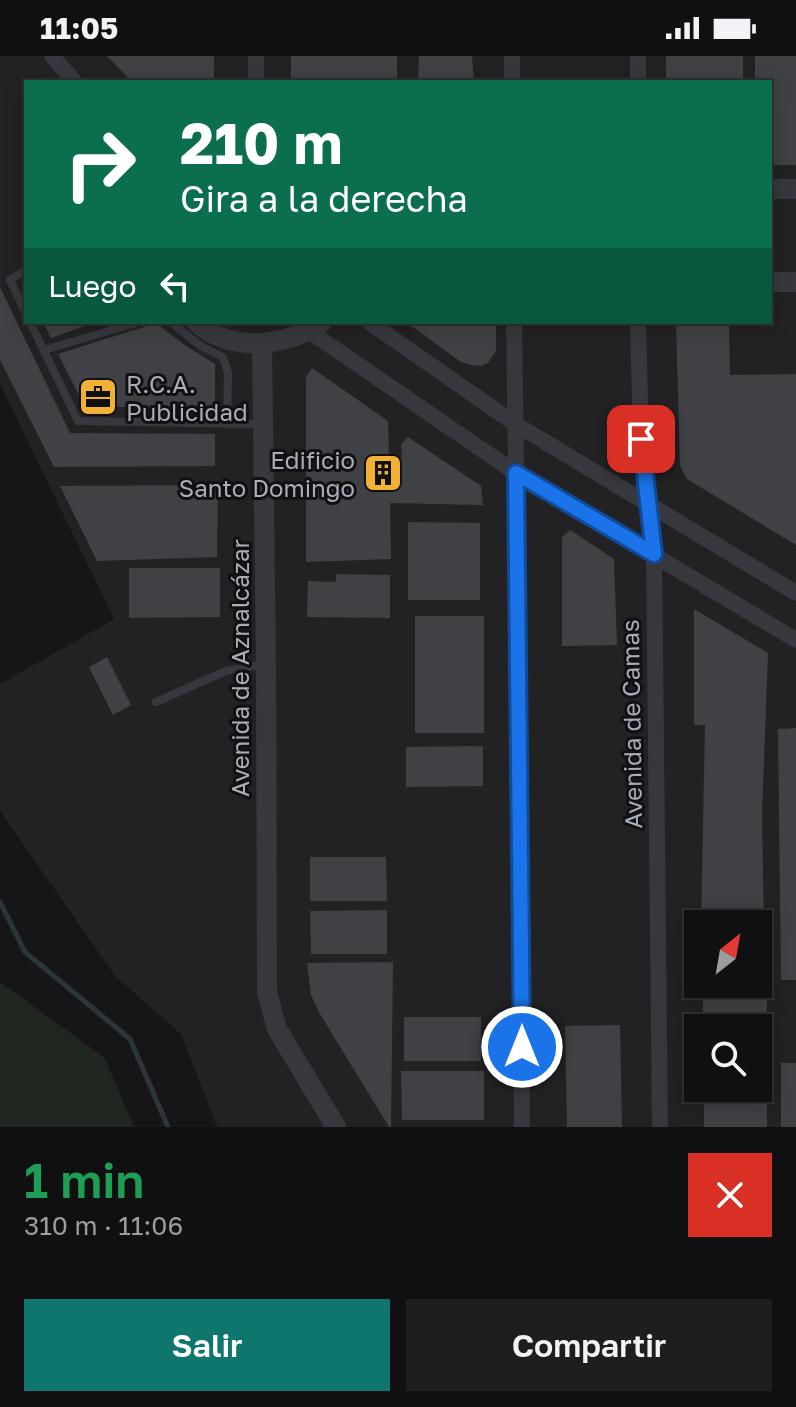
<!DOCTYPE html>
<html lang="es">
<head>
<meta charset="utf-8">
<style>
  body { margin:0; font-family:"Golos Text",sans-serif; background:#1e1e20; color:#f1f3f6; height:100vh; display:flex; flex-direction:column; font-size:30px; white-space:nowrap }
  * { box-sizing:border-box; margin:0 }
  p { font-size:26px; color:#9c9d9f }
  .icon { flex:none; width:44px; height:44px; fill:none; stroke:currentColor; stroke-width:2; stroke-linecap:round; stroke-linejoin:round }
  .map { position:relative; height:1071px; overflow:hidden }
  .side { display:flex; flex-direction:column; background:#101012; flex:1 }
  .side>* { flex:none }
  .hud { position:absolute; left:24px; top:24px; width:748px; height:244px; border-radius:0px; box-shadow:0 4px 20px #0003,0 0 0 2px #303032; background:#0b6e4f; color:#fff; overflow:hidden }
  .needle { width:52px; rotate:31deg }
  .tools { position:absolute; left:684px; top:854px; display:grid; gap:16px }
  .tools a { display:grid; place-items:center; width:88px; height:88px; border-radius:0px; background:#101012; box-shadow:0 4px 20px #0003,0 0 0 2px #303032; font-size:40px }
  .pin { position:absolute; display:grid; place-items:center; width:68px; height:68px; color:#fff; margin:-34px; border-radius:16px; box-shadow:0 4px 12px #0006 }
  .me { position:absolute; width:88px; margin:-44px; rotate:0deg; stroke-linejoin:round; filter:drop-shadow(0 0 6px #0008) }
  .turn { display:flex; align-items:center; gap:28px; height:168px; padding:0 24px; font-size:36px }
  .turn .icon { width:104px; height:104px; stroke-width:2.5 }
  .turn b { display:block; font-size:56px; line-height:68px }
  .then { display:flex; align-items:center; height:76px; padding:0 24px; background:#0003; gap:16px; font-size:30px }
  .round { display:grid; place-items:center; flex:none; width:84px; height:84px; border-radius:0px; background:#1e1e20 }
  .head { display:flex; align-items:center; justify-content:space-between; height:136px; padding:0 24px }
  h1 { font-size:48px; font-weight:600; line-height:60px; color:#1e9e55 }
  .action { display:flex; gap:16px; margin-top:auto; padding:16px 24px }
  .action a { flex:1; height:92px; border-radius:0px; background:#0f766e; color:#fff; font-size:32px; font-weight:600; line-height:92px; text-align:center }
  .action a+a { background:#1e1e20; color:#f1f3f6 }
  .status { display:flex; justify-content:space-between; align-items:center; height:56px; padding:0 40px; background:#101012; direction:ltr }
  .status svg { height:22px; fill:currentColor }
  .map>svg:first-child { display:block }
  .built { fill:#222225; fill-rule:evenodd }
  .green { fill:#1e261f }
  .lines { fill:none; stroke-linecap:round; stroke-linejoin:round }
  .stream { stroke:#2c353c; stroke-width:5 }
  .building { fill:#404145 }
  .service { stroke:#37383d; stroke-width:8 }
  .minor { stroke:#37383d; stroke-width:16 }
  .tertiary { stroke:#37383d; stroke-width:20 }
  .route-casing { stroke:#114b97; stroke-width:20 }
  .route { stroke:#1a73e8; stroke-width:14 }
  .labels { text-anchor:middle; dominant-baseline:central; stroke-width:6; stroke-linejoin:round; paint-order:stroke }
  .poi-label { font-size:24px; fill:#a8adb8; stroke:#111113; text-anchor:start }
  .street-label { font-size:24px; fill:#a8adb8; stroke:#111113 }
</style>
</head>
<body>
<div class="status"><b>11:05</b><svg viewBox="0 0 49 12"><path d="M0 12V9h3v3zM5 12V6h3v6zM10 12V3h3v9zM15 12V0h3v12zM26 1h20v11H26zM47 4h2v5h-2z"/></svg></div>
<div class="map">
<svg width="796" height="1071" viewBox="0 0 796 1071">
  <rect width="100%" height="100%" fill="#161618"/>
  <path class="built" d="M0 0H796V1071H217L181 978 115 920 0 755V628L114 563 0 328ZM26 26H770V266H26ZM698 868H758V928H698ZM698 972H758V1032H698Z"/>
  <path class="green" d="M0 926 105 1002 134 1071H0Z"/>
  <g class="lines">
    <path class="stream" d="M0 846 25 896 130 983 168 1071"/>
  </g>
  <path class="building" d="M107 0H214V26H132Z
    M291 0H397V26H291Z
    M419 0H472L474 26H418Z
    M666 0H743V26H666Z
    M755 0H796V109H770V26H755Z
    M0 231 70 377 215 378V410L54 411 0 304Z
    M43 266H96L51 282Z
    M406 266H496V295L488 307 481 310 470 309 461 306Z
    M676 266H729L730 319 796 318V489L687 423 680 410Z
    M156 267 186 290 215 308V351H85L58 298Z
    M312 312 388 365 389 403 402 402 401 388 408 381 481 430 483 449 390 447 391 503 306 506V321Z
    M218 429 217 501 97 505 60 430Z
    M408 466 480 467V544H408Z
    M570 474 614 503 617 589 562 590V481Z
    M129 512H220V561L129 562Z
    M336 518 390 519V562L307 561 308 525 336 526Z
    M694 553 768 597 762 758 764 881H758V868H701L705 669H694Z
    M415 560H484V677H415Z
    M107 601 131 649 113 659 89 611Z
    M796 672V924H781L778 673Z
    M483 690V730L406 731V691Z
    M310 801H386L387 845H310Z
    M387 854V898H311L310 855Z
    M393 906 391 1071H389L320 958 311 939 307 907Z
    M758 924H767V1071H704V1032H758V972H703V928H758Z
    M404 961H481V1005H404Z
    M620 969 622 1071H567L565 970Z
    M781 1007H796V1071H781Z
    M401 1015H484V1064H402Z"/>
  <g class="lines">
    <path class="service" d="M26 214 10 224 26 257
      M30 266 78 365 263 368
      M170 266 201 290 223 301 228 317 227 368
      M44 294 139 266
      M156 646 226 615 265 608"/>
    <path class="minor" d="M52 0 75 26
      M256 0V26
      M512 0V26
      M638 0V26
      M369 266 517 369 796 537
      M514 266 519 602 522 1071
      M638 266 641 383 654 498 660 1071
      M309 275 516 417 796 584"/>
    <path class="tertiary" d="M770 133H796
      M770 226H796
      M196 266C231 297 286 291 322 266
      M262 288 266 608 267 936 277 973 336 1071"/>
  </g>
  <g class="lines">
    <g class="route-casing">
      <path id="route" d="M522 991 516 417 654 498 641 383"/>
    </g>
    <use href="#route" class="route"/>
  </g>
  <defs>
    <g id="office-square" transform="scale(2)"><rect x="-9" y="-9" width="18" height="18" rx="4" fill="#f2b134" stroke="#111113"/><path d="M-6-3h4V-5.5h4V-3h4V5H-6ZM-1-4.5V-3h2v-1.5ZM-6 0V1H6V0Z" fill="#111"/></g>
    <g id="building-square" transform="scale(2)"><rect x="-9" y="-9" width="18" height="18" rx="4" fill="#f2b134" stroke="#111113"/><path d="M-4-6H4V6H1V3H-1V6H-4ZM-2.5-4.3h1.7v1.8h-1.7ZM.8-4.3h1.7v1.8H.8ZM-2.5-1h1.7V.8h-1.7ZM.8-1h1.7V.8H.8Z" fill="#111"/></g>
  </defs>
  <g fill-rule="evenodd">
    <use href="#office-square" x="98" y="341"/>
    <use href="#building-square" x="383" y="417"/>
  </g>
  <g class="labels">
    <g class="poi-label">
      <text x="126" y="327">R.C.A.<tspan x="126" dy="28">Publicidad</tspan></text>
      <text x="355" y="403" text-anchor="end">Edificio<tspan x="355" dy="28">Santo Domingo</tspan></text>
    </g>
    <g class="street-label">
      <text transform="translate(239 612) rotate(-90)">Avenida de Aznalcázar</text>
      <text transform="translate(631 668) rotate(-91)">Avenida de Camas</text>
    </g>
  </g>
</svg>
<div class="tools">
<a><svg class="needle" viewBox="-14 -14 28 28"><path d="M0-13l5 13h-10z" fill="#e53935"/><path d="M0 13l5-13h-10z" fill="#9c9d9f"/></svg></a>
<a><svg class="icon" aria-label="search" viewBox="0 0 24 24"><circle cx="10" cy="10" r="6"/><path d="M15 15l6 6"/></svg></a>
</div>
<div class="pin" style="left:641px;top:383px;background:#d93025"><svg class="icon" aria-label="arrive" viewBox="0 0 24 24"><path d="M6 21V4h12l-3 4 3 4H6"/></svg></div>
<svg class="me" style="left:522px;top:991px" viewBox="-20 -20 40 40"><circle r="17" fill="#1a73e8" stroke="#fff" stroke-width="3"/><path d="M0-11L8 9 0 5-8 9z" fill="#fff"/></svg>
<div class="hud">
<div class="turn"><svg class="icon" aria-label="right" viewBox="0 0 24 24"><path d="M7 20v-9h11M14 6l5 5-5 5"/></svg><div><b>210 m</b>Gira a la derecha</div></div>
<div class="then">Luego<svg class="icon" aria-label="left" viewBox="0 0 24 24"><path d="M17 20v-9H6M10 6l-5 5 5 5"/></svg></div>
</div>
</div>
<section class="side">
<div class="head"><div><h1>1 min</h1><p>310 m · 11:06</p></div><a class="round" style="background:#d93025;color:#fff"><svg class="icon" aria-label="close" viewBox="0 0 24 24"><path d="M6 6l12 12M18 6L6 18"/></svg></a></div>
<div class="action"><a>Salir</a><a>Compartir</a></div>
</section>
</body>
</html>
